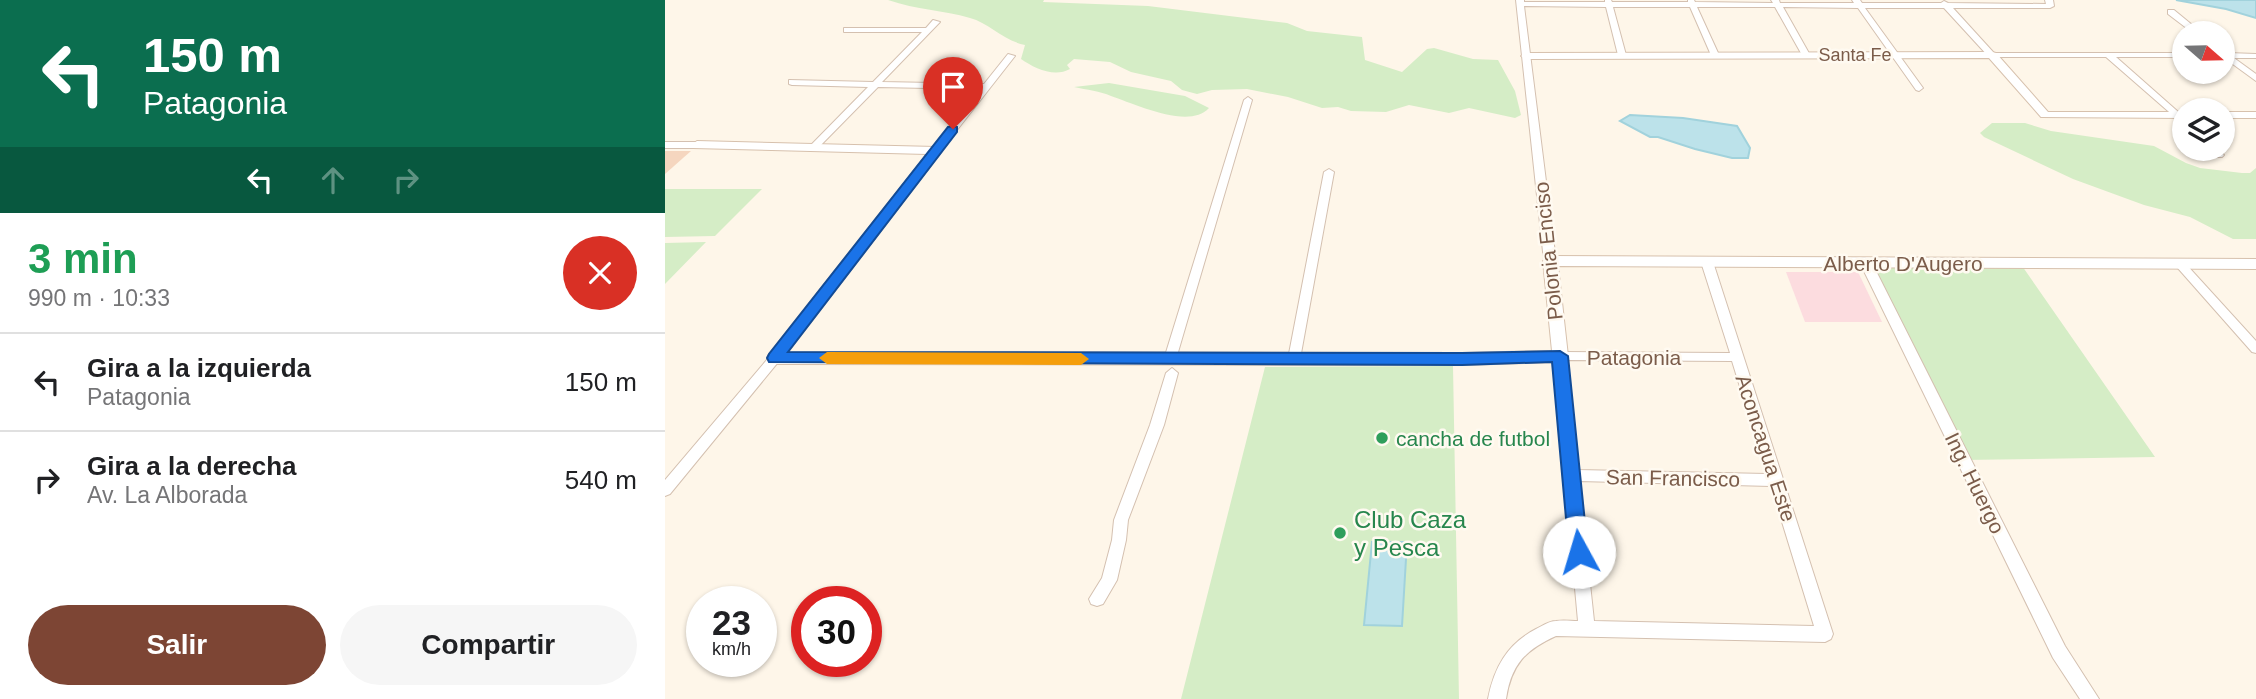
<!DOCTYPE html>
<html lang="es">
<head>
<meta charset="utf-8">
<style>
  body { margin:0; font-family:Helvetica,sans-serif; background:#f6f6f6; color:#202124; height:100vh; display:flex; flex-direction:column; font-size:26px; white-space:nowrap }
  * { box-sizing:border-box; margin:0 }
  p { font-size:23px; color:#757577 }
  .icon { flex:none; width:38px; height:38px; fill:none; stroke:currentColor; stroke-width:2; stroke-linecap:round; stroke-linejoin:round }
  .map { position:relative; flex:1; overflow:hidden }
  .sheet { display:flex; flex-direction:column; background:#fff; width:665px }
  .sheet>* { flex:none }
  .banner { background:#0b6e4f; color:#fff; overflow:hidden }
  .needle { width:46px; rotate:110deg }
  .tools { position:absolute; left:1507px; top:21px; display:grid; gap:14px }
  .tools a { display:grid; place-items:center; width:63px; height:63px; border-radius:50%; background:#fff; box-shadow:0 2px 5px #0004; font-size:35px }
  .speed { position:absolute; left:21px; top:586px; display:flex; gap:14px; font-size:35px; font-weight:700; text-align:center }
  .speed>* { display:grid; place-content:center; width:91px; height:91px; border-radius:50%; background:#fff; box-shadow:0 2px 5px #0004; line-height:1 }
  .speed small { font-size:18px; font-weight:400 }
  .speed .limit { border:10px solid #d22; background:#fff; color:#111 }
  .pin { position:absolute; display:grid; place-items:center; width:60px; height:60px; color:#fff; margin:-72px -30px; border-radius:50% 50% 50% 0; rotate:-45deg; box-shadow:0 0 7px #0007 }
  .pin .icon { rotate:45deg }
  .me { position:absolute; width:77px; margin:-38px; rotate:354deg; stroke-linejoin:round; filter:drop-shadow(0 0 5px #0008) }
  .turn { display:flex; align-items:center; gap:24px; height:147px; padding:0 28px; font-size:32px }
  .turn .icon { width:91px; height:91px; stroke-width:2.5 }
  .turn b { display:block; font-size:49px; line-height:60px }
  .lanes { display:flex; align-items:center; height:66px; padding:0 28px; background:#0003; justify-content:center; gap:35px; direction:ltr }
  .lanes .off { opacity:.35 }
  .round { display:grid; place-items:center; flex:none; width:74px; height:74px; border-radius:37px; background:#f6f6f6 }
  .headline { display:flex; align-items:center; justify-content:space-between; height:119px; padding:0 28px }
  h1 { font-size:42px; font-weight:800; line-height:52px; color:#1e9e55 }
  .cta { display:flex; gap:14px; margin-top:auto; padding:14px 28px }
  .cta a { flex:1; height:80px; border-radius:42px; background:#7d4534; color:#fff; font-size:28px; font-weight:800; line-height:80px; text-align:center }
  .cta a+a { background:#f6f6f6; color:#202124 }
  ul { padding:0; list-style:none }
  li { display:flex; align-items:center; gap:21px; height:98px; padding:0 28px; border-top:2px solid #e0e0e0 }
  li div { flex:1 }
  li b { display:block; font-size:26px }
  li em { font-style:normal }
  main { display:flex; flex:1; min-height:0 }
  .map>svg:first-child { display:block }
  .medical { fill:#fcdcdf }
  .green { fill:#d5edc6 }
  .water { fill:#bce2ea; stroke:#a1d2dc; stroke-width:2 }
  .building { fill:#f5d6bf }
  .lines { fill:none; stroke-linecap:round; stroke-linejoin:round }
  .minor-casing { stroke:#d4c0b0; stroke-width:2 }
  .secondary-casing { stroke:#d7c1ad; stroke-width:2 }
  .minor { fill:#fff; fill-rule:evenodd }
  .secondary { fill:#fff; fill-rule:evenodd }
  .route { fill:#1a73e8; stroke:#114b97; stroke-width:2 }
  .slow { fill:#f59e0b }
  .leisure-dot { fill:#2e9e5b; stroke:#fffaf1; stroke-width:2.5 }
  .labels { text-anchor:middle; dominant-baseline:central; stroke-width:5; stroke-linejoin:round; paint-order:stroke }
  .far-street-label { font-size:18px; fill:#7b5c4a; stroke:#fffaf1 }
  .street-label { font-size:21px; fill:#7b5c4a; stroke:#fffaf1 }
  .leisure-label { font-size:21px; fill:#27864d; stroke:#fffaf1; text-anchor:start }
  .near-leisure-label { font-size:24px; fill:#27864d; stroke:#fffaf1; text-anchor:start }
</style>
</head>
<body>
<main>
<section class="sheet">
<div class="banner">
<div class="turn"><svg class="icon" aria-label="left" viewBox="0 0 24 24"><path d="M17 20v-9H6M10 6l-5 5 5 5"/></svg><div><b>150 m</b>Patagonia</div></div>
<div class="lanes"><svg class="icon" aria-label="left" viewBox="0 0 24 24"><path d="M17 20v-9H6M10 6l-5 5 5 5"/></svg><svg class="icon off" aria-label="ahead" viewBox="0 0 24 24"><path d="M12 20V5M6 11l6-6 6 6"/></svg><svg class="icon off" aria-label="right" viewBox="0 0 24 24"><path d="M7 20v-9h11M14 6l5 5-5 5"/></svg></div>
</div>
<div class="headline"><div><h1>3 min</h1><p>990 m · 10:33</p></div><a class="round" style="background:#d93025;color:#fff"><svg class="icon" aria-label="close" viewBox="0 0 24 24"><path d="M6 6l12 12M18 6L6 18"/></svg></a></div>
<ul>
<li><svg class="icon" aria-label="left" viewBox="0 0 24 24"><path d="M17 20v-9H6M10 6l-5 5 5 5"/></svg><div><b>Gira a la izquierda</b><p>Patagonia</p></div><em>150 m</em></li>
<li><svg class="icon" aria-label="right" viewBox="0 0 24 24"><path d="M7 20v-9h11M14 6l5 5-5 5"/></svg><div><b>Gira a la derecha</b><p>Av. La Alborada</p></div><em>540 m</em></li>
</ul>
<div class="cta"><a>Salir</a><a>Compartir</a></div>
</section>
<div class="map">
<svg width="1591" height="699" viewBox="0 0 1591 699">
  <rect width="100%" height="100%" fill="#fef6e9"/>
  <path class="medical" d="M1121 272H1193L1217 322H1140Z"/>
  <path class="green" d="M223 0H379L378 2 483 6 622 23 642 31 697 37 700 60 737 72 762 49 769 48 808 59 833 60 850 91 856 115 850 118 804 108 784 113 744 105 721 112 686 111 673 107 657 108 623 97 582 89 547 90 532 94 517 90 506 81 466 72 445 62 409 59 402 65 405 69C389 78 369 68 356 59L360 45C339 41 324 23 305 18 278 10 252 10 223 0Z
    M444 83 520 96 544 108C524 130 470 104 446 96 435 91 422 90 409 87Z
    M1327 123H1360L1386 131 1489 146 1521 163 1535 168 1577 173H1585L1591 168V239H1568L1525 217 1479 205 1408 179 1319 137 1315 133Z
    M0 189H97L50 236 0 237Z
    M41 242 0 284V243Z
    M1201 263H1355L1490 457 1299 460Z
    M788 366 794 699H516L600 367Z"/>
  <path class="water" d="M1511 0H1591V18L1561 9Z
    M965 115 1018 118 1072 126 1085 148 1083 158H1067L1030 149 993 137H985L955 121Z
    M707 542H742L737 626 699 625Z"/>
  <path class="building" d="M0 151H26L0 174Z"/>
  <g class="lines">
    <g class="minor-casing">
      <path id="minor" d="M851 0H859V2H940V0H946L947 2H1023V0H1029L1030 2 1108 3 1106 0H1114L1115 3H1189L1187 0H1195L1197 3H1276L1279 1 1283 3 1381 4 1380 0H1388L1389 6 1385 8H1288L1329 53H1519V57H1451L1519 117V125L1441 57H1324L1279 8H1200L1258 88 1254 91 1251 90 1193 8 1118 7 1145 55 1141 57 1137 55 1110 7H1032L1054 55 1050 57 1046 55 1025 7H948L961 55 957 57 953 55 941 7 859 6 891 261 885 265 879 261Z
        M1503 10H1509L1537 33H1528L1503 14Z
        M268 20 275 22 217 82 319 84 343 54 350 56 274 153 271 154 266 151 315 89 213 87 152 149H146V145L203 87 127 85 124 84V80L208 82 257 32H179V28H261Z
        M1558 51 1563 53 1591 54V58H1569L1591 74V81L1558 57Z
        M583 97 587 100 511 359 505 363 501 362 499 359 579 100Z
        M0 142H32L37 145 32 148H0Z
        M1542 149H1552L1559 155 1557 157H1551Z
        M664 169 669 172 635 359 629 363 623 359 659 172Z
        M1042 258 1048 262 1168 634 1166 639 1160 642 891 636C860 650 846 665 841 699H823C829 668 842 644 871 629 877 626 884 621 891 621 898 620 906 621 913 621L900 479 898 475 900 472 889 356 895 352 1065 353 1036 262ZM902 360 1067 361 1102 474 913 470ZM914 481 1106 486 1149 626 929 621Z
        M1201 259 1207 263 1400 646 1434 699H1415L1388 658 1195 263Z
        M1515 260 1519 262 1591 341V353L1587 352 1511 266 1509 264Z
        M110 354 114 355 116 358 114 361 5 494 0 496V480L106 355Z
        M507 368 513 373 499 425 463 520 461 540 452 580 438 604 432 606 426 604 424 599 437 578 447 540 449 520 485 425 501 373Z"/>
    </g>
    <g class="secondary-casing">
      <path id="secondary" d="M1327 52 1331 53 1383 112H1519V118L1376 117 1324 58 861 59 856 56 861 53Z
        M1558 112H1591V118H1558Z
        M32 141 271 147 277 151 123 352 797 353 887 351 878 261 885 256 1591 259V269L893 266 903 356 895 362 797 365 110 364 104 362 102 358 104 354 262 154 28 148 26 145Z"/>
    </g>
    <use href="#minor" class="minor"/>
    <use href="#secondary" class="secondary"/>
  </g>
  <path class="route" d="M288 126 292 127V132L123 352 797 353 895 351 903 356 923 552 920 558 914 560 907 558 904 552 887 362 797 365 104 362 102 358 104 354 283 127Z"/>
  <path class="slow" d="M162 352 416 353 424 359 416 365 162 364 154 358Z"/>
  <g class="leisure-dot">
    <circle cx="717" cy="438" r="7"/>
    <circle cx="675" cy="533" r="7"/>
  </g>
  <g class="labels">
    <g class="far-street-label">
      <text x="1190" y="55">Santa Fe</text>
    </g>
    <g class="street-label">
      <text transform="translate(883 251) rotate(-96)">Polonia Enciso</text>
      <text x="1238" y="263">Alberto D'Augero</text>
      <text x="969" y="357">Patagonia</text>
      <text transform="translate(1101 448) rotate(72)">Aconcagua Este</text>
      <text transform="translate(1008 478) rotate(1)">San Francisco</text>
      <text transform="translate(1310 483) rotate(64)">Ing. Huergo</text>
    </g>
    <g class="leisure-label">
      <text x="731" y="438">cancha de futbol</text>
    </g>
    <g class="near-leisure-label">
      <text x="689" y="519">Club Caza<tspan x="689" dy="28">y Pesca</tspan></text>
    </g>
  </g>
</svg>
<div class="tools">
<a><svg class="needle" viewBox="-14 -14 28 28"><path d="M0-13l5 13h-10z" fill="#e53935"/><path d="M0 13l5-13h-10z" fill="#757577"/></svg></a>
<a><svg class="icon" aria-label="layers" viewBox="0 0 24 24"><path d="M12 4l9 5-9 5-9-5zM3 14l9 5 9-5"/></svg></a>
</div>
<div class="speed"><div>23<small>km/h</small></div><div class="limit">30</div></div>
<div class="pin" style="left:288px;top:129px;background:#d93025"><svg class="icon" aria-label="arrive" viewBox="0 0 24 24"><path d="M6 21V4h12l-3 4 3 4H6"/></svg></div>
<svg class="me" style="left:914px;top:552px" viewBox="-20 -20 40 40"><circle r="19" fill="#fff"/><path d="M0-13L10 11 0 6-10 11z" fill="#1a73e8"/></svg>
</div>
</main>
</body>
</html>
